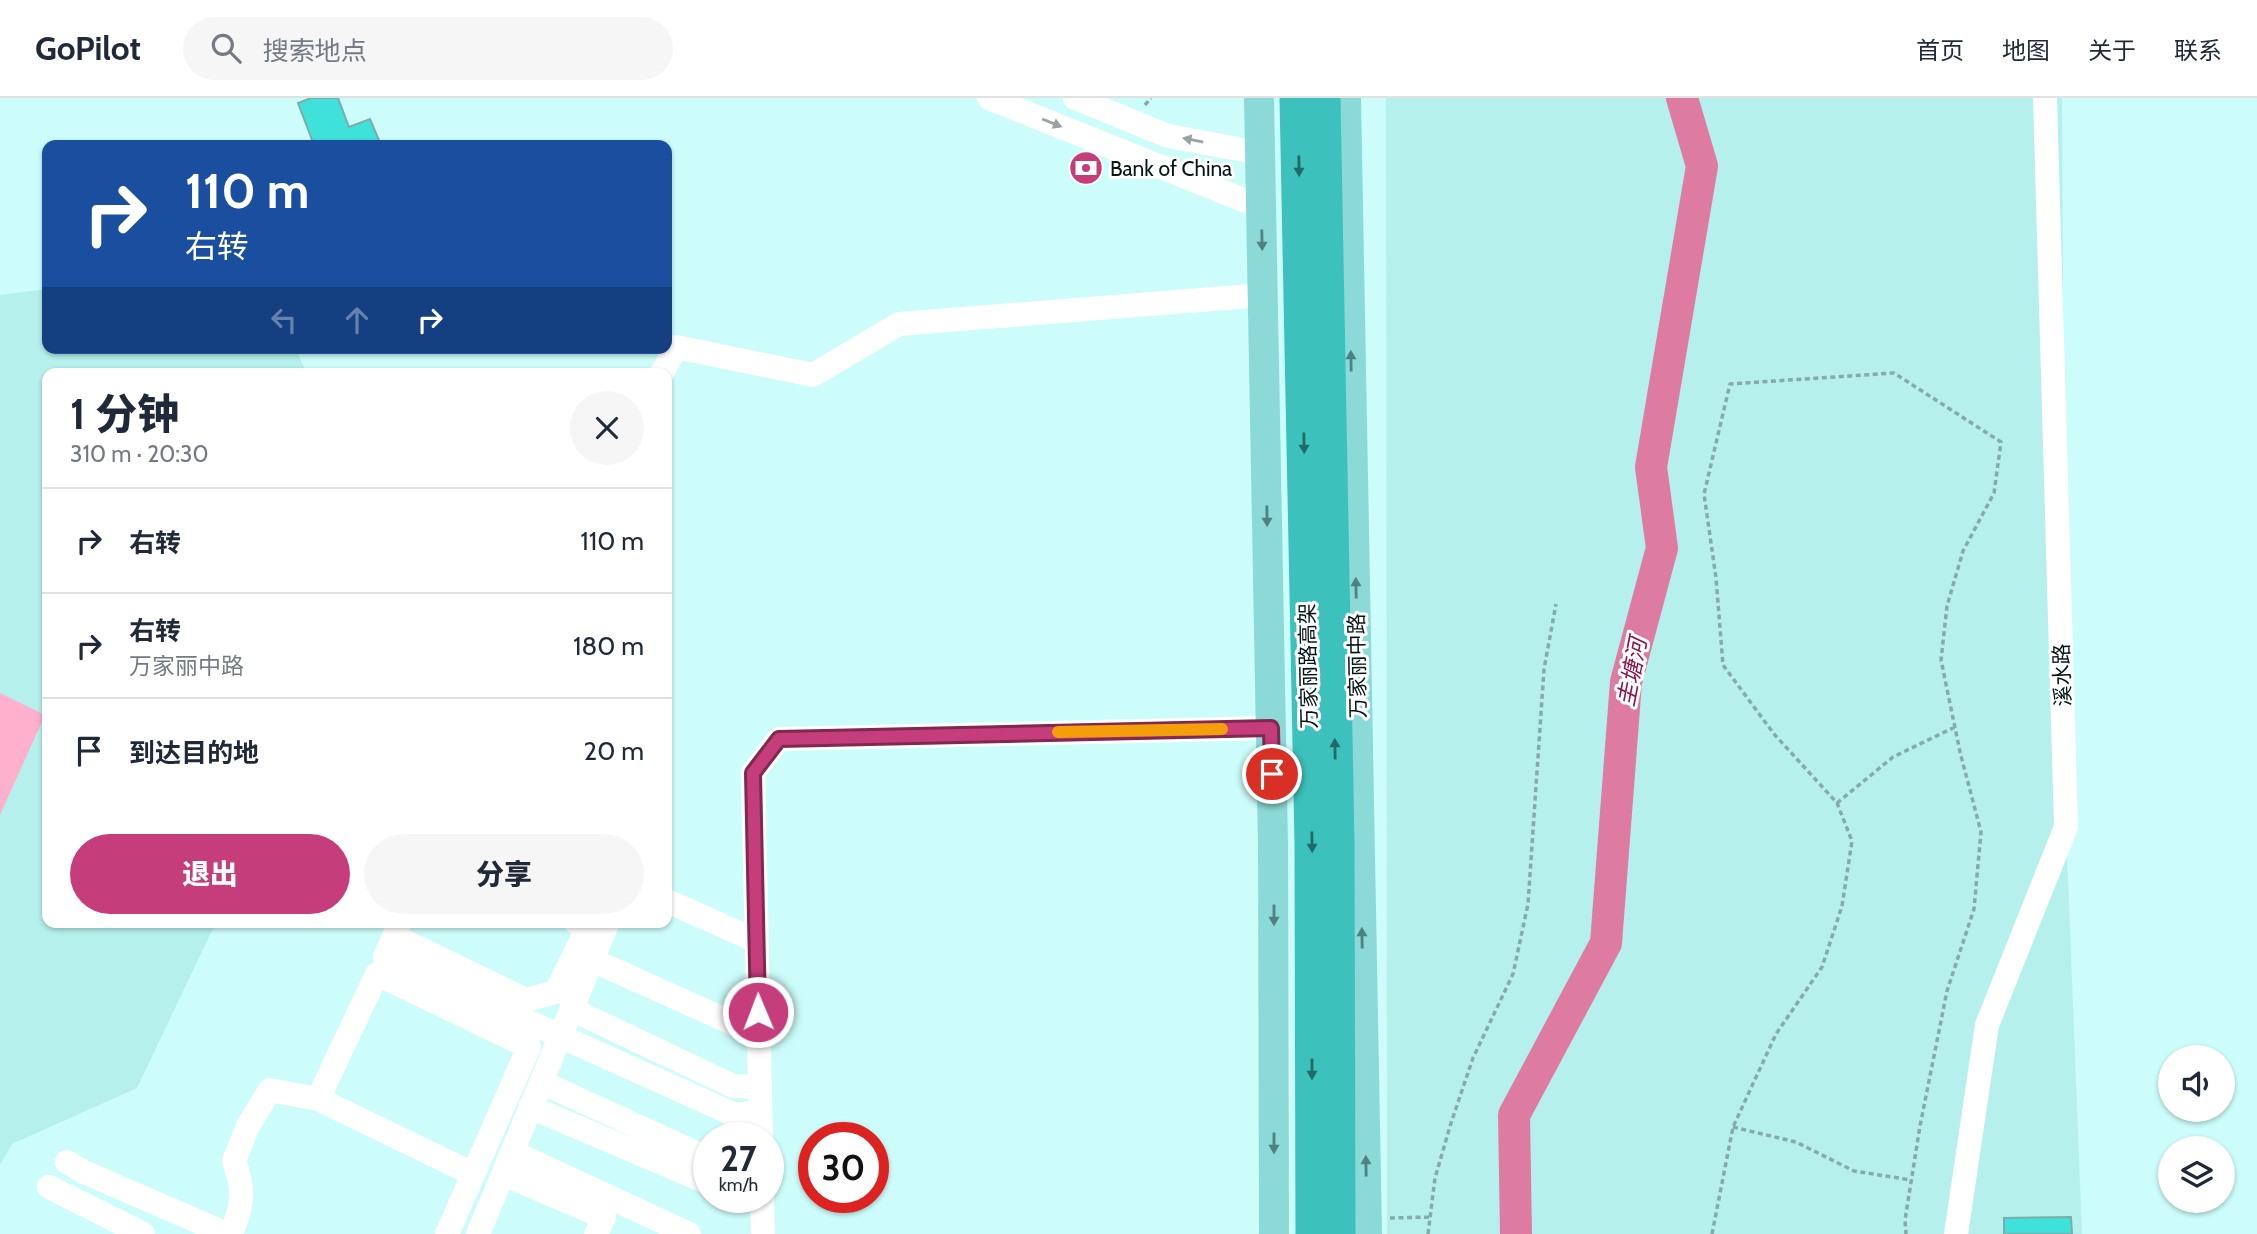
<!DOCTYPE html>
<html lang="zh">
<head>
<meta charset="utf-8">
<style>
  body { margin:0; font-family:Cabin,"Noto Sans SC",sans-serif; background:#f6f6f7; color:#1f2937; height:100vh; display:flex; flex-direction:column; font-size:26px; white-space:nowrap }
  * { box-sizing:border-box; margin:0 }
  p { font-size:23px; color:#747a83 }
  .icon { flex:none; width:38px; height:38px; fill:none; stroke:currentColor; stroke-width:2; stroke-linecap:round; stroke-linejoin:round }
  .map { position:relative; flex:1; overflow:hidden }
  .side { position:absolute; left:42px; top:270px; width:630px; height:560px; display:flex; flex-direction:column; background:#fff; border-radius:14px; box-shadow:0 2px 5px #0004 }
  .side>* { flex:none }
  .hud { position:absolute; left:42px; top:42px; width:630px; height:214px; border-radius:14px; box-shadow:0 2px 5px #0004; background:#1a4fa0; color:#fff; overflow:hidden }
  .buttons { position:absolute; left:2158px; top:947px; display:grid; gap:14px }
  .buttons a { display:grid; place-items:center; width:77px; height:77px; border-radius:50%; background:#fff; box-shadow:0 2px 5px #0004; font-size:35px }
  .speed { position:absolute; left:693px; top:1024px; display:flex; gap:14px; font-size:35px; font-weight:700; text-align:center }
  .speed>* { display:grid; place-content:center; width:91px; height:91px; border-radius:50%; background:#fff; box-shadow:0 2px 5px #0004; line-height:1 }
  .speed small { font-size:18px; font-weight:400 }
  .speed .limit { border:10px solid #d22; background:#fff; color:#111 }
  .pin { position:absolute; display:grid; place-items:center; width:60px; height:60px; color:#fff; margin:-30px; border:4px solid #fff; border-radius:50%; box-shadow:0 2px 7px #0007 }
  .me { position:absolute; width:77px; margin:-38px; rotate:359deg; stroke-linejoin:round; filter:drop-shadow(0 0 5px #0008) }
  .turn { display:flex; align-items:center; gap:24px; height:147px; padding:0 28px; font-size:32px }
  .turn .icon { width:91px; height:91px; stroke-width:2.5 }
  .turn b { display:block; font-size:49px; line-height:60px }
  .lanes { display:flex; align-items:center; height:66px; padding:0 28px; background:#0003; justify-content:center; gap:35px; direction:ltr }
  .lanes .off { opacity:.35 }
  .round { display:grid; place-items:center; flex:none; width:74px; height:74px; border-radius:37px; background:#f6f6f7 }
  .headline { display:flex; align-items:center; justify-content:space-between; height:119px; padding:0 28px }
  h1 { font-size:42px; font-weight:800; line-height:52px }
  .cta { display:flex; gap:14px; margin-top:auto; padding:14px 28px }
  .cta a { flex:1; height:80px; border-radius:42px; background:#c53d7b; color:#fff; font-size:28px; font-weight:800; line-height:80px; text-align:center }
  .cta a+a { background:#f6f6f7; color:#1f2937 }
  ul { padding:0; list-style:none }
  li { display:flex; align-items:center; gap:21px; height:105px; padding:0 28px; border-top:2px solid #e0e1e3 }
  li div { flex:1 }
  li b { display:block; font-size:26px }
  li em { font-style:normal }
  header { display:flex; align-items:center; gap:42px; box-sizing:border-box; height:98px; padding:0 35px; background:#fff; border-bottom:2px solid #e0e1e3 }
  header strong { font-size:33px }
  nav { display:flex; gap:38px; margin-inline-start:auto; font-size:24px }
  .search { width:490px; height:63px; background:#f6f6f7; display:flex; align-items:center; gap:18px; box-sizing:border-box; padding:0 24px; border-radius:38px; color:#747a83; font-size:26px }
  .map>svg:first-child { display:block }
  .built { fill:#b5f0ec }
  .green { fill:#feb0cc }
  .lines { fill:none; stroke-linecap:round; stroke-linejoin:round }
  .river { stroke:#de7ba1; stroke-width:32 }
  .building { fill:#3fe2db; stroke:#7eada9; stroke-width:2 }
  .path { stroke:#85aba9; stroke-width:3.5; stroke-dasharray:5 3.5; stroke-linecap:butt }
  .minor { stroke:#fff; stroke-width:24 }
  .major { stroke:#8bdad7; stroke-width:30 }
  .highway { stroke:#3dc1bc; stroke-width:35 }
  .oneway { fill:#9aa1a1 }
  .oneway2 { fill:#206b68 }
  .oneway3 { fill:#4e817f }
  .route-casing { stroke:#802850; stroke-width:18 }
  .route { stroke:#c53d7b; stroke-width:12 }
  .slow { stroke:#f59e0b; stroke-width:12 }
  .labels { text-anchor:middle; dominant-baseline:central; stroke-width:6; stroke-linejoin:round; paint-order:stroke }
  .poi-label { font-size:21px; fill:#031514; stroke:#fff; text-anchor:start }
  .street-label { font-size:21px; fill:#031514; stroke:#fff }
  .water-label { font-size:23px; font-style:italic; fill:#8b1350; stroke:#fff }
</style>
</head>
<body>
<header>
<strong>GoPilot</strong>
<div class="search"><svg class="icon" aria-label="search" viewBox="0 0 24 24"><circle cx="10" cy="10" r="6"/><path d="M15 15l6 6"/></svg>搜索地点</div>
<nav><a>首页</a><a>地图</a><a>关于</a><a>联系</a></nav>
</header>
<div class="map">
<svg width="2257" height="1136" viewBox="0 0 2257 1136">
  <rect width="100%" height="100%" fill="#ccfdfa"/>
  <path class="built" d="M1386 0H2062L2066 729 2082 1136H1387Z
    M47 191V250H296L306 275H47V824H216L137 990 12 1046 0 1067V197Z"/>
  <path class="green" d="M0 595 45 617 0 717Z"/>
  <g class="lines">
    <path class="river" d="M1516 1136 1514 1017 1606 845 1626 584 1662 450 1651 369 1702 68 1682 0"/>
  </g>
  <path class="building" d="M311 0H338L349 29 370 21 381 47H314L298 5Z
    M2071 1119 2072 1136H2004V1120Z"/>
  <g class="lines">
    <path class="path" d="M1145 7 1151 0
      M1837 705 1893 659 1955 629
      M1733 1029 1796 1044 1854 1073 1911 1082
      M1390 1120 1430 1119
      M1428 1136 1435 1080 1451 1025 1473 960 1513 876 1528 806 1544 571 1556 506
      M1712 1136 1733 1029 1776 936 1822 869 1842 808 1852 743 1837 705 1774 636 1723 567 1716 480 1704 396 1730 286 1894 275 2001 344 1994 395 1963 453 1947 508 1941 562 1960 654 1981 734 1974 811 1947 893 1920 1028 1905 1122 1906 1136"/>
    <path class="minor" d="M989 0 1261 109
      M1075 0 1168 38 1260 55
      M662 275 676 249 813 277 899 226 1263 197
      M667 803 757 843
      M400 824 385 859 735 1017 760 1014
      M394 838 526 902 556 894 586 833 576 824
      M592 862 759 937
      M571 911 733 988 760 989
      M541 984 709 1061
      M530 1009 709 1085
      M761 1040 753 675 779 641 1271 630
      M512 1054 689 1136
      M67 1064 84 1074 227 1136
      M503 1076 604 1119 596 1136
      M49 1089 143 1136
      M762 1099 763 1136
      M231 1136C243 1107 245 1093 234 1063L249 1026 270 992 318 1001
      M447 1136 529 949 377 876 318 1001 473 1076
      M478 1136 608 824
      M1956 1136 1987 927 2066 729 2045 0"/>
    <path class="major" d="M1259 0 1273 746 1274 1136
      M1346 0 1367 1136"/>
    <path class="highway" d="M1297 0 1312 745 1313 1136
      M1323 0 1337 745 1338 1136"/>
  </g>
  <defs><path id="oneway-solid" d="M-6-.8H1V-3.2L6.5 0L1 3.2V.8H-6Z" transform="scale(1.75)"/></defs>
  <g class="oneway">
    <use href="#oneway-solid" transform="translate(1052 25) rotate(22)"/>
    <use href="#oneway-solid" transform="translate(1193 42) rotate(-169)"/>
  </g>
  <g class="oneway2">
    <use href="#oneway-solid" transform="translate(1299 68) rotate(89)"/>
    <use href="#oneway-solid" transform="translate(1304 345) rotate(89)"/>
    <use href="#oneway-solid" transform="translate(1335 651) rotate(-91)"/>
    <use href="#oneway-solid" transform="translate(1312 744) rotate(89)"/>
    <use href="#oneway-solid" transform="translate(1312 971) rotate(90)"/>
  </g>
  <g class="oneway3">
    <use href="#oneway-solid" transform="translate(1262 142) rotate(89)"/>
    <use href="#oneway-solid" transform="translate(1351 263) rotate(-91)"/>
    <use href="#oneway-solid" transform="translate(1267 418) rotate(89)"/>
    <use href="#oneway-solid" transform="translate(1356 490) rotate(-91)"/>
    <use href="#oneway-solid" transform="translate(1274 817) rotate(90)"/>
    <use href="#oneway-solid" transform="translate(1362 840) rotate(-91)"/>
    <use href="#oneway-solid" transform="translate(1274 1045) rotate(90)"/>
    <use href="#oneway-solid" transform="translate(1366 1068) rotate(-91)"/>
  </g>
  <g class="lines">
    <g class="route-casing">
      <path id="route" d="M758 914 753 675 779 641 1271 630 1272 676"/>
    </g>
    <use href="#route" class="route"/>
    <path class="slow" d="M1058 634 1222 631"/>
  </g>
  <defs>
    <g id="bank-disc" transform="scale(1.75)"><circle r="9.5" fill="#c53d7b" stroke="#fff"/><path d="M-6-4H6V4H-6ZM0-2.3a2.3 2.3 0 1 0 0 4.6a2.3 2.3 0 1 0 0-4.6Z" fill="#fff"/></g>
  </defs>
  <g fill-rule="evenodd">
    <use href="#bank-disc" x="1086" y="70"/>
  </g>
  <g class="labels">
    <g class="poi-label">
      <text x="1110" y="70">Bank of China</text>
    </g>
    <g class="street-label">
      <text transform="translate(1308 568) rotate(-91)">万家丽路高架</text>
      <text transform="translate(1357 568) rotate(-91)">万家丽中路</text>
      <text transform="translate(2062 577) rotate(-92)">溪水路</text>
    </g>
    <g class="water-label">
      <text transform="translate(1632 574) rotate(-79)">圭塘河</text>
    </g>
  </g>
</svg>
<div class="buttons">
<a><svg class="icon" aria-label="sound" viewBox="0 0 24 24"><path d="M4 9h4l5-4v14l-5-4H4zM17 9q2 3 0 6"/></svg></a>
<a><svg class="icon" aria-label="layers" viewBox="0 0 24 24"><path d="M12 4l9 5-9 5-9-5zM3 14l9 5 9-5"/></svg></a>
</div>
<div class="speed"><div>27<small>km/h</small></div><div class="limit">30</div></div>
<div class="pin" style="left:1272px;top:676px;background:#d93025"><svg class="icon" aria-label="arrive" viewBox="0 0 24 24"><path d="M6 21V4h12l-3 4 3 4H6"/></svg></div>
<svg class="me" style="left:758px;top:914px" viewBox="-20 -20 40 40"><circle r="17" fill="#c53d7b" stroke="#fff" stroke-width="3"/><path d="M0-11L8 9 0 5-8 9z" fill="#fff"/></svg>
<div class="hud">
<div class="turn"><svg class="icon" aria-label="right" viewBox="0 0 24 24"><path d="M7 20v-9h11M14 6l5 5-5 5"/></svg><div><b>110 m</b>右转</div></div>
<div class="lanes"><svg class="icon off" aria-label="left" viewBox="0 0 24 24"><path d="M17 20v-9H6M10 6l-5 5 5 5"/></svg><svg class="icon off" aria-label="ahead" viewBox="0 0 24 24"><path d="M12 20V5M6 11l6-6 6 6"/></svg><svg class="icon" aria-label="right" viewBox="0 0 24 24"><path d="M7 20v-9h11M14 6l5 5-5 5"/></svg></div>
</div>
<section class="side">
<div class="headline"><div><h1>1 分钟</h1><p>310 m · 20:30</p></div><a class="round"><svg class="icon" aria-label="close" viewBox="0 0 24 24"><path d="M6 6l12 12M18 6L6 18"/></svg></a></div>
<ul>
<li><svg class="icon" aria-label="right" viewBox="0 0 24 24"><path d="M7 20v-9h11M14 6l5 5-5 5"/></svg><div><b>右转</b></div><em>110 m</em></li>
<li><svg class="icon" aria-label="right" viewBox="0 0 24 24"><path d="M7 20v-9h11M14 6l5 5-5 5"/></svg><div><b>右转</b><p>万家丽中路</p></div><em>180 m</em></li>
<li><svg class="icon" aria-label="arrive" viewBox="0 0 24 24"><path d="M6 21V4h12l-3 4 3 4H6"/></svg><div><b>到达目的地</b></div><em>20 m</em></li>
</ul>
<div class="cta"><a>退出</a><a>分享</a></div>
</section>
</div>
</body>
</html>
